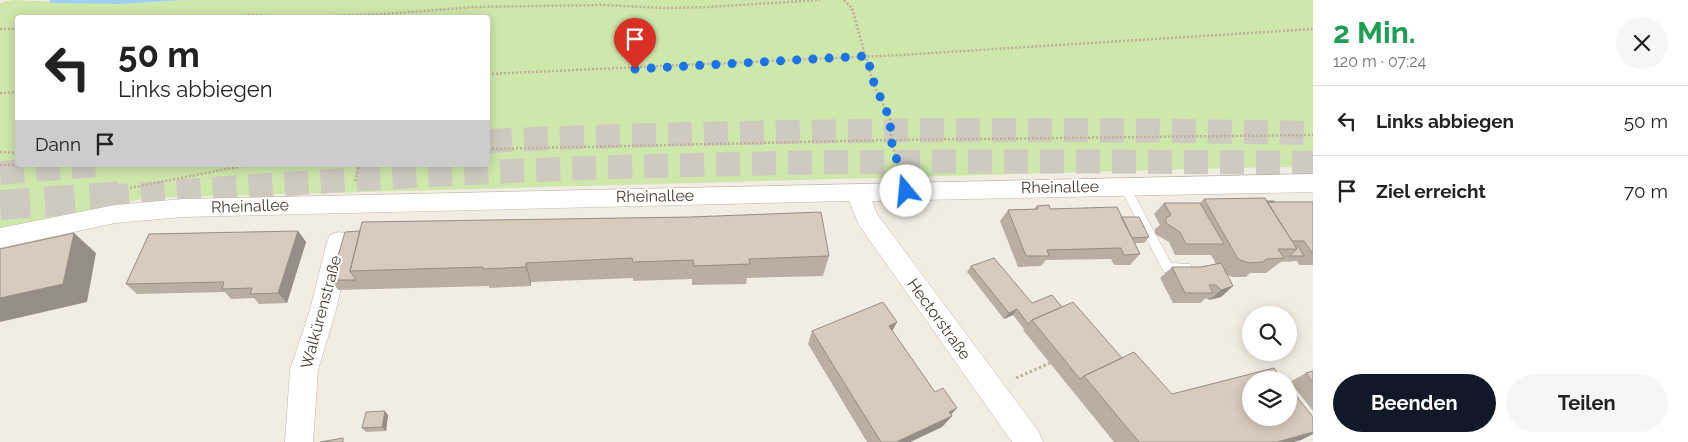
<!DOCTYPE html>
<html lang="de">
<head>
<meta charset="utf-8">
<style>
  body { margin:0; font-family:Raleway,sans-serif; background:#f6f6f6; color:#222; height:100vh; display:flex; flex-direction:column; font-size:19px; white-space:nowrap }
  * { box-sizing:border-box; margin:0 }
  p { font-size:16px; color:#767676 }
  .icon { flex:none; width:28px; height:28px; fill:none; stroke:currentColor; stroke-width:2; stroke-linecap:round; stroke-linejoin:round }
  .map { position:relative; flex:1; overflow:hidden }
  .sheet { display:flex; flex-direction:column; background:#fff; width:375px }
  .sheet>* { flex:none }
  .banner { position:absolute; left:15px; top:15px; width:475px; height:152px; border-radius:5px; box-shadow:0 2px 12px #0003; background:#fff; color:#222; overflow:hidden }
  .controls { position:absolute; left:1242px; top:306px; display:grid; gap:10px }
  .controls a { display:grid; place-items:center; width:55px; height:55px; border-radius:50%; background:#fff; box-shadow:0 2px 12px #0003; font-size:25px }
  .pin { position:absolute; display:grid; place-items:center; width:42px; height:42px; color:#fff; margin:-51px -21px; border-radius:50% 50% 50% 0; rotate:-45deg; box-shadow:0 0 5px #0007 }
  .pin .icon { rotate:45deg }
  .me { position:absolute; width:55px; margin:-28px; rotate:343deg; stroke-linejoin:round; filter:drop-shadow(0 0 4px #0008) }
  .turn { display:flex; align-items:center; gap:18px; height:105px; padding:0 20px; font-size:22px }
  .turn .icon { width:65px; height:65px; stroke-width:2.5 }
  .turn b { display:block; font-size:35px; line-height:42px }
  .then { display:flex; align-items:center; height:48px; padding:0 20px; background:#0003; gap:10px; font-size:19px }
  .round { display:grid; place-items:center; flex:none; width:52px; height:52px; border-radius:26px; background:#f6f6f6 }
  .head { display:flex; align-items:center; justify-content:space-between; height:85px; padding:0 20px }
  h1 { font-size:30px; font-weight:700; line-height:38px; color:#1e9e55 }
  .button { display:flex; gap:10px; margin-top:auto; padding:10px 20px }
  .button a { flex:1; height:58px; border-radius:30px; background:#111827; color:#fff; font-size:20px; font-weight:700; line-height:58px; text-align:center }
  .button a+a { background:#f6f6f6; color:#222 }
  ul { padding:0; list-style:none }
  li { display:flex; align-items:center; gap:15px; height:70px; padding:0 20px; border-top:1px solid #e0e0e0 }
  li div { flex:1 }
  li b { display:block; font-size:19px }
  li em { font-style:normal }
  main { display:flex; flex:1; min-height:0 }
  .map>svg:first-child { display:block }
  .green { fill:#cee7ab; fill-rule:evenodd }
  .water { fill:#9ed1f0 }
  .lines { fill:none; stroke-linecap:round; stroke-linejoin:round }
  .trunk-tunnel-far1 { stroke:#cfcac0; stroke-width:24; stroke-dasharray:24 12; stroke-linecap:butt }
  .trunk-tunnel { stroke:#cfcac0; stroke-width:30; stroke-dasharray:30 15; stroke-linecap:butt }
  .service-casing { stroke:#c0b7a9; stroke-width:1 }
  .minor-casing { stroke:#c0b7a9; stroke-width:1 }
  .path-far1 { stroke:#bfb097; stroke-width:2.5; stroke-dasharray:2 2; stroke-linecap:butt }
  .path { stroke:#bfb097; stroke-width:3; stroke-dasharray:2.5 2.5; stroke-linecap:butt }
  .service { fill:#fff; fill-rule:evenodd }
  .minor { fill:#fff; fill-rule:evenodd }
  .wall { fill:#b8afa2 }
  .shaded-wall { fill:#968e84 }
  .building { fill:#d6cbbc; stroke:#968e84 }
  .route { stroke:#1a73e8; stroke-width:9; stroke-dasharray:0 16.2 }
  .labels { text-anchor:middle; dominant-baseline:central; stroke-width:4; stroke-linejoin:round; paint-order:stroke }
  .street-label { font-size:16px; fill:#443d34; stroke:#fff }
</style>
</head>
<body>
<main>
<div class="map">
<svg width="1313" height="442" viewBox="0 0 1313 442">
  <rect width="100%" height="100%" fill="#f2ede3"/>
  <path class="green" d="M12 0 120 4 184 0H1313V168L1275 167 147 198 0 229V3ZM18 18H488V165H18Z"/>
  <path class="water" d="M49 0H184L120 4 51 3Z"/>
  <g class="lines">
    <path class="trunk-tunnel-far1" d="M488 141C763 129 1038 128 1313 133
      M0 173 95 165
      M105 197C287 183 469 171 651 166 872 160 1092 161 1313 163"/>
    <path class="trunk-tunnel" d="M0 205 122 196"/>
    <g class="service-casing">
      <path id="service" d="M1124 182 1128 183 1171 263 1190 264 1192 268 1190 272 1186 273 1164 272 1119 186Z"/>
    </g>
    <g class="minor-casing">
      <path id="minor" d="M1313 174V192L872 201 877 214 1039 432 1043 442H1012L859 225 849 201 183 217 115 223 0 248V228L115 205 183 199Z
        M339 232 348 235 351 242 336 310 318 370 313 442H285L290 370 310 310 327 242 330 235Z"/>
    </g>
    <path class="path-far1" d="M844 0 852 8 873 83 890 119 891 140 900 170
      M224 18 249 15 298 17 386 14 474 7 602 5 667 8 709 7 820 0
      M0 29H18
      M488 74 900 55 1313 29
      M0 93 18 92
      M488 149 891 140 1313 135
      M0 152 18 153
      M0 165H18
      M355 181 359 165
      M130 188 247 165"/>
    <path class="path" d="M1016 378 1050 363"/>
    <use href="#service" class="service"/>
    <use href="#minor" class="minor"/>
  </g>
  <path class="wall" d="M1204 199 1275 202H1313V265H1299L1297 261 1281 262 1278 264 1266 273H1250L1246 277H1232L1227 275 1233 286 1221 297 1209 300 1206 298 1200 303H1173L1160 278 1172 267H1201L1216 264 1211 255H1175L1169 242 1155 234V229L1160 225 1154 214 1164 203H1200Z
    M1037 206 1050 209 1121 217 1149 237 1144 243H1135L1140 254 1130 265H1114L1111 259 1046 260 1041 266 1018 267 1000 221 1008 210 1034 209Z
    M298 231 306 242 287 303 259 304 254 298 231 299 225 292 137 294 126 284Z
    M360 231 829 256 823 276 747 278 746 284 692 285V279L633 281V278L531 282V286L489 288V286L338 290 331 280Z
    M971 266 1032 303 1062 307 1122 358 1172 394 1301 440 1293 442H1114L1023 330 1024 329 1013 315 1004 319 967 272Z
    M897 322 892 331 952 416 942 427 910 442H867L808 344 812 331Z
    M1313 371V411L1290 382 1306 373Z
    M388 415 386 431 366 432 362 428Z"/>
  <path class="shaded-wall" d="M298 231 306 242 287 303 278 293Z
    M74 233 96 253 87 302 0 322V298Z
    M526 263 531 282V286L526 267Z
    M1233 286 1221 297 1209 300 1221 290Z
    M1017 309 1013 315 1004 319 1009 313Z
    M897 322 890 335 889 326Z
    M957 408 949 417 952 416 942 427 910 442H896L949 412Z
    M385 411 388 415 386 431 382 427Z
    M1313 432V434L1301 440 1293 442H1277Z"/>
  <path class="building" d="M1265 198 1297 249H1278L1284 258 1266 259 1263 262 1249 263 1238 259 1204 199Z
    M1267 201H1274L1275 202H1267Z
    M1267 202H1313V254L1304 241H1292Z
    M1164 203H1200L1224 244H1186L1180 232 1166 223V218L1171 215Z
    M1049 205 1050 209 1117 207 1140 254 1124 255 1121 248 1047 250 1049 256H1026L1008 210 1038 209 1037 206Z
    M821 212 829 256 749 259 750 264 694 266 693 260 633 262 632 258 526 263V267L483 269V267L350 271 362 222 690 217Z
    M1121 217H1139L1149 237 1132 238Z
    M298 231 278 293 250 294 252 288 222 289 224 282 126 284 149 234Z
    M360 231 350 271 356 280H331L345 232Z
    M74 233 63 284 0 298V249Z
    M1295 246H1298L1304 256H1289L1297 249Z
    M994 258 1032 303 1052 295 1062 307 1032 320 1028 324 1017 309 1009 313 971 266Z
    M1221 263 1233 286 1221 290 1216 285H1209L1213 293H1185L1172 267H1201Z
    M883 302 897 322 889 326 935 392 943 388 957 408 949 412 952 416 896 442H881L812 331Z
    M1073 302 1122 358 1084 376 1080 379 1032 320Z
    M1134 352 1172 394 1274 368 1283 380H1251V418H1289V387L1313 417V432L1277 442H1139L1084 376Z
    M1313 371V382L1306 373Z
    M385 411 382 427 362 428 366 412Z
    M343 438V442H320Z"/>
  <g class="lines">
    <path class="route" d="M635 69 867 56 874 83 890 119 891 140 906 191"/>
  </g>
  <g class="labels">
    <g class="street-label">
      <text transform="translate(1060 187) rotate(-1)">Rheinallee</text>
      <text transform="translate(655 196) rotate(-1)">Rheinallee</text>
      <text transform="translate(250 206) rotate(-2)">Rheinallee</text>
      <text transform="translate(321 312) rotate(-75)">Walkürenstraße</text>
      <text transform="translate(939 319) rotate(54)">Hectorstraße</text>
    </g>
  </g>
</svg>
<div class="controls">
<a><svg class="icon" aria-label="search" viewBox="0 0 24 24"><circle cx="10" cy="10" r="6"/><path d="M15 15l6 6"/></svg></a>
<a><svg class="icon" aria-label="layers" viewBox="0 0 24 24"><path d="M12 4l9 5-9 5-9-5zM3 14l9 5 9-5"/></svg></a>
</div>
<div class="pin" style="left:635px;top:69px;background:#d93025"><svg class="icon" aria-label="arrive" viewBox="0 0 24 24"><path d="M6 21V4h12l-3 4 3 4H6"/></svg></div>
<svg class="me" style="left:906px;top:191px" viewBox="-20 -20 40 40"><circle r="19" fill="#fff"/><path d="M0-13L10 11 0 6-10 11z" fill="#1a73e8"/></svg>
<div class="banner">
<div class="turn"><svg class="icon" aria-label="left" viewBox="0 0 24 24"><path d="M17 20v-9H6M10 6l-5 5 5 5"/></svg><div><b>50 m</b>Links abbiegen</div></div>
<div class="then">Dann<svg class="icon" aria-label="arrive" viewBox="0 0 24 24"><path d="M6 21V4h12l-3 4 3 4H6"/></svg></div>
</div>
</div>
<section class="sheet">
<div class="head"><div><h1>2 Min.</h1><p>120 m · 07:24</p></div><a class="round"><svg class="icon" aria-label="close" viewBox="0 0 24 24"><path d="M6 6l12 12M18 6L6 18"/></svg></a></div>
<ul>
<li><svg class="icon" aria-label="left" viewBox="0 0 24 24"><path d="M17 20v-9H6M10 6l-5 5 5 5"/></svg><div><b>Links abbiegen</b></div><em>50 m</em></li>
<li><svg class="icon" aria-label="arrive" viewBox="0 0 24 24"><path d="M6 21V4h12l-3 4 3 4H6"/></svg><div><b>Ziel erreicht</b></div><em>70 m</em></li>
</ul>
<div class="button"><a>Beenden</a><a>Teilen</a></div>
</section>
</main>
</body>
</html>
